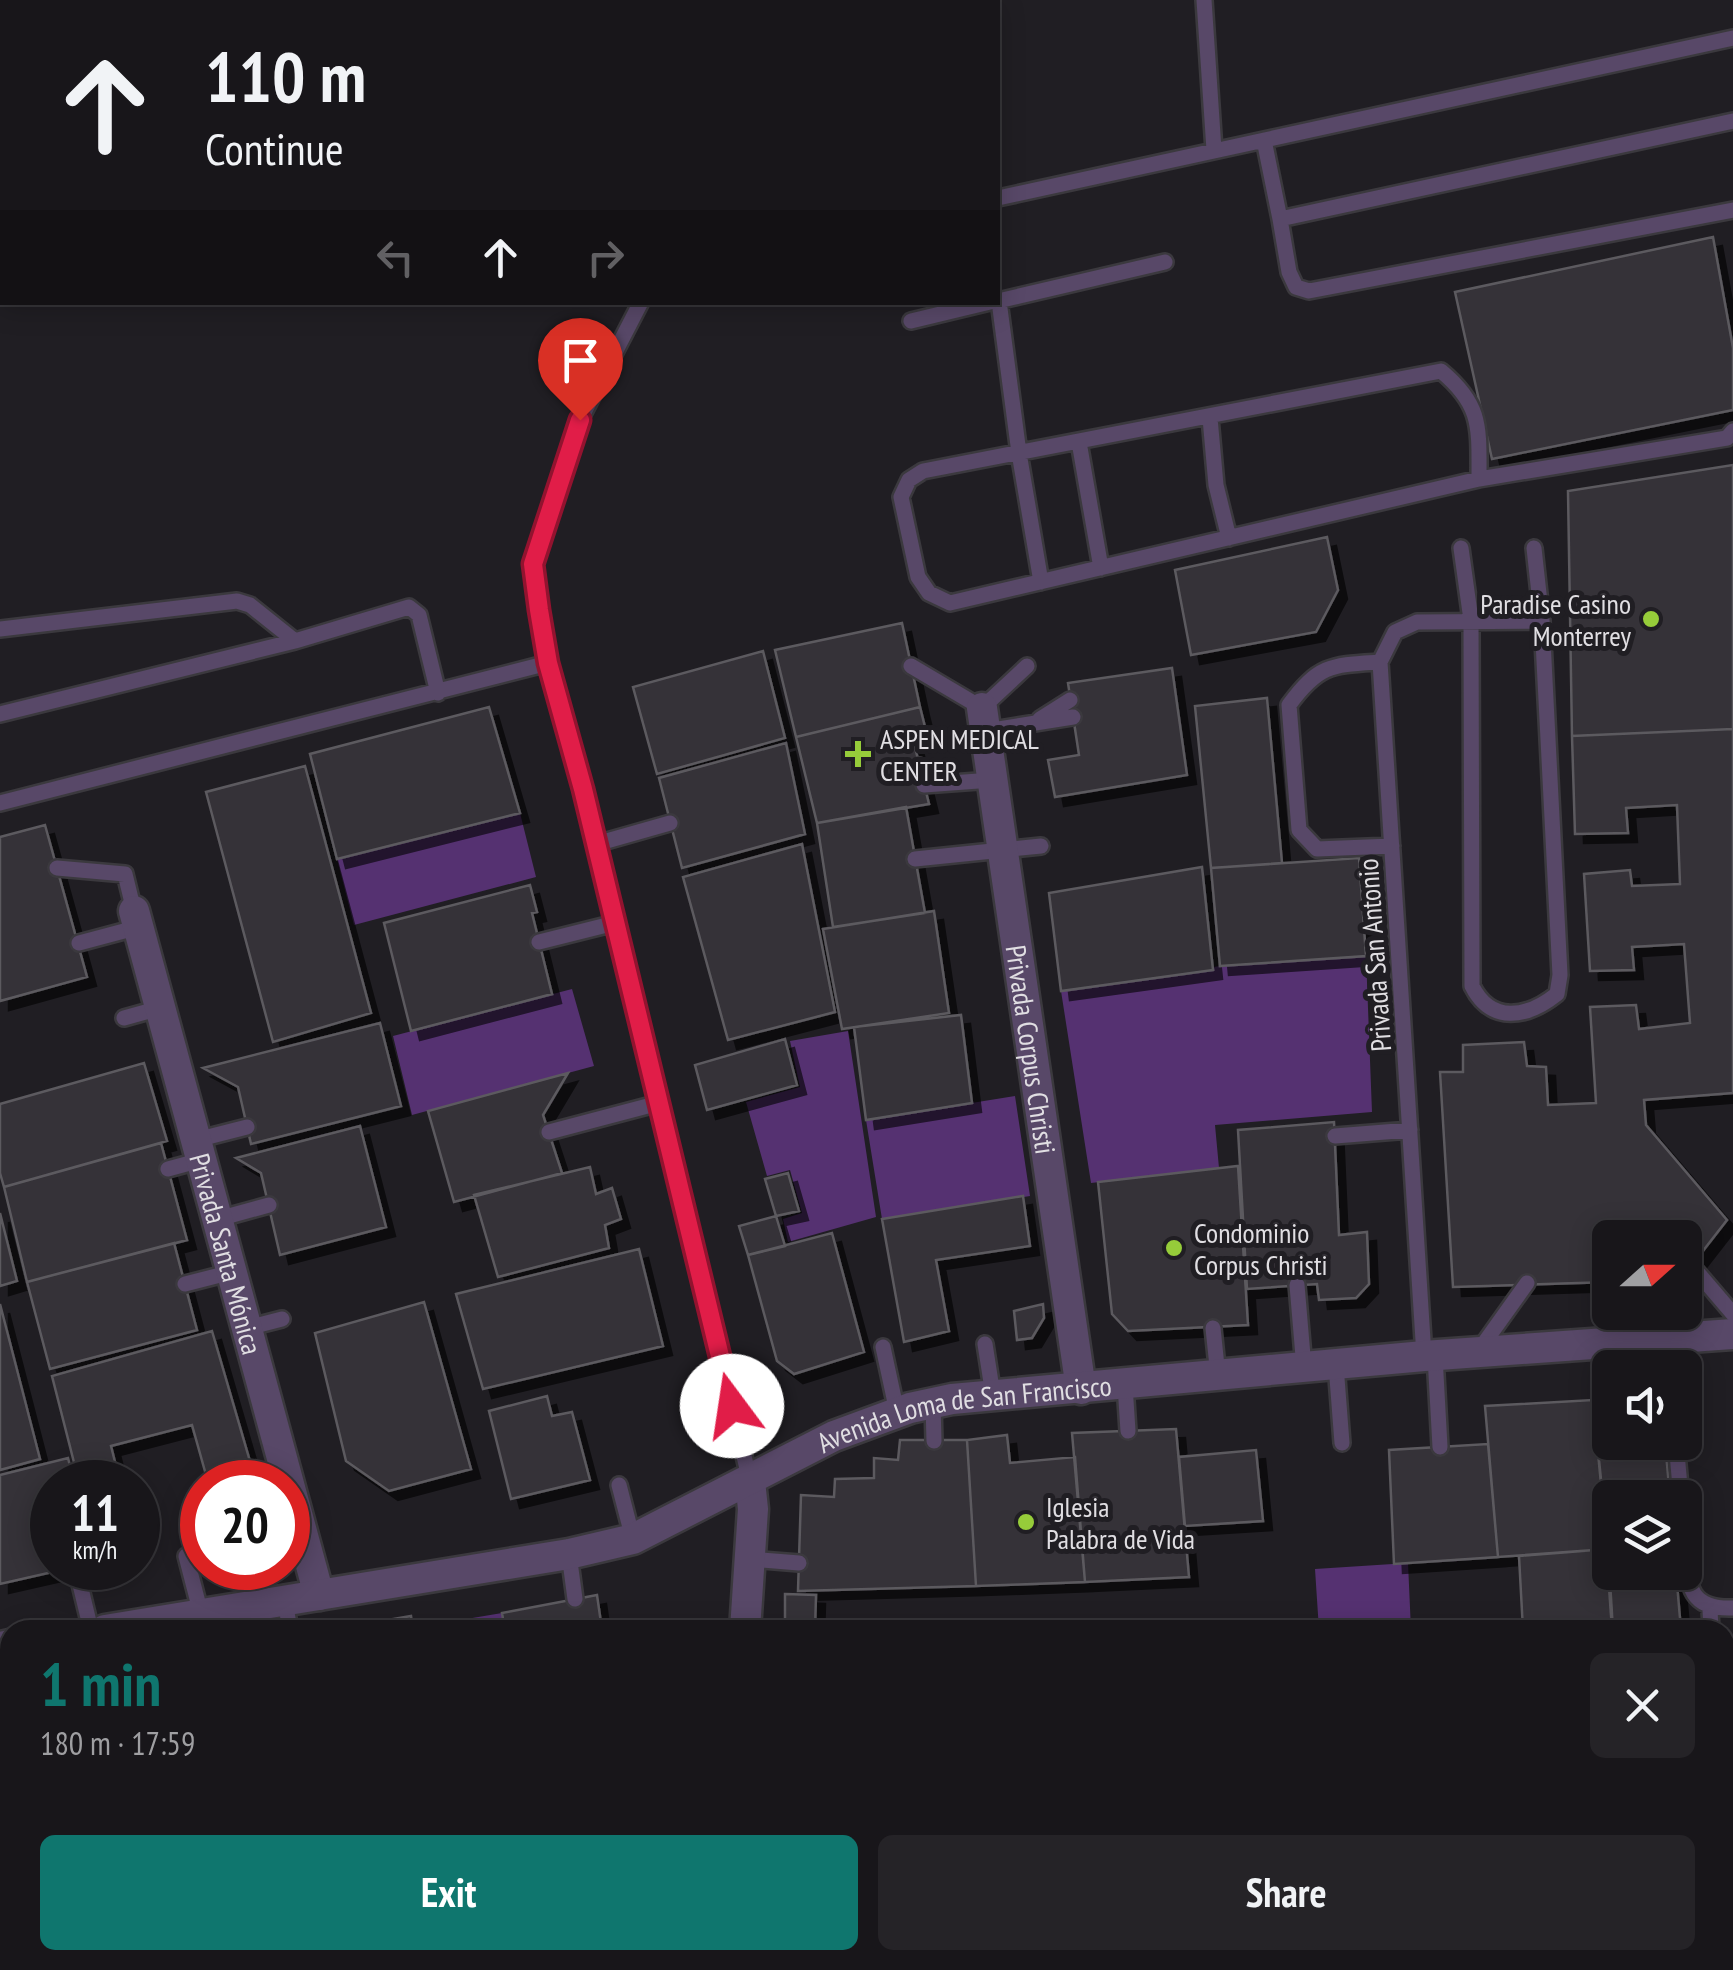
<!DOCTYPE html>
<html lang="en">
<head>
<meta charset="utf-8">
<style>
  body { margin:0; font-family:"PT Sans Narrow",sans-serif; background:#252327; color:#f1f3f6; height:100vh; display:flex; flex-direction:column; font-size:38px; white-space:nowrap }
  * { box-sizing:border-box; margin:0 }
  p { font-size:32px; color:#9f9fa2 }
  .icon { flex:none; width:55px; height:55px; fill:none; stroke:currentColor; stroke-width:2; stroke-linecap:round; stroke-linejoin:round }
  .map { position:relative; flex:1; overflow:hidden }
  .side { position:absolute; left:0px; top:1620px; width:1735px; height:350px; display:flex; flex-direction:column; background:#18161a; border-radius:30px 30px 0 0; box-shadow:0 5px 25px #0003,0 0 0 2px #363539 }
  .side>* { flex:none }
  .top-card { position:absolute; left:0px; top:0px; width:1000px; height:305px; box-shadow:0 5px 25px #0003,0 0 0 2px #363539; background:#18161a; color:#f1f3f6; overflow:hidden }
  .needle { width:65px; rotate:69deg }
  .buttons { position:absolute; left:1592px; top:1220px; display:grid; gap:20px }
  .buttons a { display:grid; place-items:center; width:110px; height:110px; border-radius:15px; background:#18161a; box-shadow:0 5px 25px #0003,0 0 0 2px #363539; font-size:50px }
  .speed { position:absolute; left:30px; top:1460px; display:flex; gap:20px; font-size:50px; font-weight:700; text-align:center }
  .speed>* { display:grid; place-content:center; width:130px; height:130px; border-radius:50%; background:#18161a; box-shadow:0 5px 25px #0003,0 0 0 2px #363539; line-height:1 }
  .speed small { font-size:25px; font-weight:400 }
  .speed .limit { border:15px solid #d22; background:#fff; color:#111 }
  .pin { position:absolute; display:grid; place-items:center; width:85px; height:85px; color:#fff; margin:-102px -42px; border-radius:50% 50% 50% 0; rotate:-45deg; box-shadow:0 0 10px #0007 }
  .pin .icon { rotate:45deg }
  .me { position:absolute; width:110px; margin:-55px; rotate:346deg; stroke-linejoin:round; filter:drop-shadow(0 0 8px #0008) }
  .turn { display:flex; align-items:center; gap:35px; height:210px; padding:0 40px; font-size:45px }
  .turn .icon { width:130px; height:130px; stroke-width:2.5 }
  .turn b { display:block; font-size:70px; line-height:85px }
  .lanes { display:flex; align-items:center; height:95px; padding:0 40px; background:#0003; justify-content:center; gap:50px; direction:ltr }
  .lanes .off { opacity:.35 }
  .round { display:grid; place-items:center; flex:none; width:105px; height:105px; border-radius:15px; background:#252327 }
  .summary { display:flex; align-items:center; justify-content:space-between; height:170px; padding:0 40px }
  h1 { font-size:60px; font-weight:700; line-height:75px; color:#0f766e }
  .action { display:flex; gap:20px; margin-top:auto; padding:20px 40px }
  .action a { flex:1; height:115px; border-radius:15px; background:#0f766e; color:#fff; font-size:40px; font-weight:700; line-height:115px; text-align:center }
  .action a+a { background:#252327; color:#f1f3f6 }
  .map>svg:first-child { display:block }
  .green { fill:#553171 }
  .building { fill:#343137; stroke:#5c5a5f; stroke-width:2.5; filter:url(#shadow) }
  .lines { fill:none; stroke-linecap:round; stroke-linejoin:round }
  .service-casing { stroke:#3b393e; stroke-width:20 }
  .minor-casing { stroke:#3b393e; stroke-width:35 }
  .tertiary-casing { stroke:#3b393e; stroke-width:35 }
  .service { stroke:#584868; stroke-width:15 }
  .minor { stroke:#584868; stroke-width:30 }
  .tertiary { stroke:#584868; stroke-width:30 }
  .route-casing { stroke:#92132f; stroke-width:25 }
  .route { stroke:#e11d48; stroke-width:18 }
  .poi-dot { fill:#96cc3a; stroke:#201e23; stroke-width:4 }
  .labels { text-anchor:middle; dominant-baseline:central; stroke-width:10; stroke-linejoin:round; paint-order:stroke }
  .poi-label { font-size:28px; fill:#e0dee2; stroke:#201e23; text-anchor:start }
  .street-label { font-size:28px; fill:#e0dee2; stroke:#201e23 }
</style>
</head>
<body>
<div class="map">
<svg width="1733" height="1970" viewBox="0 0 1733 1970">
  <defs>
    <filter id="shadow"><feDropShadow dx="9" dy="9" stdDeviation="0" flood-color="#0009"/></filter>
  </defs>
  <rect width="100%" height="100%" fill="#201e23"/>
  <path class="green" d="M520 813 536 877 354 925 337 859Z
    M1366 956 1372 1112 1215 1125 1219 1168 1091 1183 1061 991 1220 966Z
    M572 989 594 1066 412 1115 393 1036Z
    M848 1031 876 1217 788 1242 783 1219 802 1213 790 1170 767 1176 746 1102 800 1087 790 1041Z
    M1015 1096 1030 1196 882 1219 866 1120Z
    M1408 1563 1411 1630H1319L1315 1569Z
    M502 1613 505 1630H413V1628Z"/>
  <path class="building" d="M1713 237 1733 348V410L1492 459 1455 292Z
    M1733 465V729L1572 736 1568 491Z
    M1327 537 1338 590 1316 632 1191 655 1175 570Z
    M902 623 920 707 796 737 775 650Z
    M763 651 785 738 657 774 633 687Z
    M1172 668 1187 775 1055 797 1048 760 1079 755 1068 683Z
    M1267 698 1282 863 1211 868 1195 706Z
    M489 707 520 813 337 859 310 754Z
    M920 707 928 739 914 743 929 804 817 823 796 737Z
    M1733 729V1093L1644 1100 1646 1125 1727 1220 1685 1274V1238H1610V1282L1453 1287 1440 1072H1463V1045L1524 1042 1527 1066 1546 1067 1548 1105 1596 1103 1590 1007 1636 1005 1639 1029 1690 1023 1684 944 1632 947 1634 970 1590 971 1584 874 1630 870 1632 886 1680 884 1677 805 1626 808 1628 833 1575 834 1572 736Z
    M786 743 805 834 682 868 659 778Z
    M305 766 371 1013 273 1042 206 792Z
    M906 807 925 913 833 927 817 823Z
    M45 825 87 977 0 1001V837Z
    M802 844 835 1012 728 1040 683 877Z
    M1359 858 1366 956 1220 966 1211 868Z
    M1202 867 1213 970 1061 991 1049 893Z
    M530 885 537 912 532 913 552 994 411 1031 384 923Z
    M934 911 949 1013 842 1029 823 929Z
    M961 1015 972 1103 866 1120 854 1027Z
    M380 1023 401 1106 251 1144 238 1087 203 1068Z
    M785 1039 797 1085 707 1110 695 1065Z
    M144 1063 167 1141 4 1187 0 1173V1104Z
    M568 1073 543 1115 562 1173 454 1202 428 1111Z
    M1334 1122 1339 1235 1367 1232 1369 1284 1356 1298 1319 1300 1317 1284 1247 1289 1238 1130Z
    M360 1126 386 1227 280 1255 261 1173 236 1158Z
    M161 1143 187 1240 27 1282 4 1187Z
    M1238 1166 1248 1325 1128 1331 1112 1314 1098 1182Z
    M590 1167 596 1194 612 1188 621 1219 605 1225 609 1248 498 1277 474 1195Z
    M788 1173 799 1211 776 1216 765 1179Z
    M1023 1196 1030 1246 936 1260 949 1331 904 1342 882 1219Z
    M0 1213 17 1281 0 1286Z
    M776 1216 785 1246 748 1255 739 1226Z
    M832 1233 864 1352 794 1374 777 1361 748 1255Z
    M174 1243 197 1330 50 1369 27 1282Z
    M639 1249 663 1346 483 1389 456 1294Z
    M424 1302 471 1469 389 1491 346 1461 315 1333Z
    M0 1304 40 1459 0 1470Z
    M1043 1304 1044 1318 1032 1338 1017 1340 1014 1311Z
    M212 1331 256 1482H208L192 1425 111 1446 120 1482H79L52 1376Z
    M547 1396 552 1416 572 1412 590 1480 511 1499 489 1411Z
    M1610 1399V1442H1665L1670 1498H1610V1516H1604L1593 1400Z
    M1593 1400 1608 1549 1498 1557 1485 1406Z
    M1176 1429 1189 1577 1085 1582 1072 1433Z
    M1007 1435 1010 1463 1075 1457 1085 1582 976 1586 967 1440Z
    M900 1440H967L976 1586 798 1591 801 1495 834 1497 835 1479 874 1478V1458L898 1460Z
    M1488 1444 1498 1557 1394 1564 1389 1450Z
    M1256 1450 1263 1521 1185 1526 1179 1457Z
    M68 1458 74 1482H52V1568H70L0 1584V1475Z
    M1604 1516H1610V1572H1676L1681 1630H1612Z
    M1608 1549 1613 1630H1523L1519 1556Z
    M785 1594 816 1595 815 1630H785Z
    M597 1595 602 1630H505L502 1613Z
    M411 1616 413 1630H330Z"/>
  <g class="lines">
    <g class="service-casing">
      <path id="service" d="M1204 0 1214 150
        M822 2 834 0
        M1733 121 1280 219 1289 272 1296 287 1309 291 1733 210
        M1264 140 1280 219
        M998 198 1733 38
        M998 301 1165 262
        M999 301 1019 453 1041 582
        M641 302 580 420 533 564 548 663 583 789 750 1481
        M911 321 990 302
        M1210 418 1216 485 1229 538
        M1079 442 1101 568
        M1479 479C1479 427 1482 405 1441 371L923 471 909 480 901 497 918 577 929 593 950 603 1479 479 1727 438 1733 431
        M1461 548 1471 620 1472 986C1491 1024 1527 1018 1557 994L1560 975 1542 621 1534 548
        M0 629 237 601 250 605 295 641
        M1380 662C1332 665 1319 664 1289 705L1299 830 1317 849 1392 846
        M911 666 982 708 1027 666
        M0 714 295 641 409 607 419 615 438 693
        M1040 719 1070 700
        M986 731 1073 717
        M919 766 952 783
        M924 785 992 780
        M0 803 548 663
        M596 844 670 823
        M915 859 1041 846
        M57 868 125 874 134 911
        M539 942 615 923
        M79 943 139 927
        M124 1018 160 1008
        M549 1132 659 1103
        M1335 1136 1410 1130
        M196 1140 247 1127
        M168 1169 201 1160
        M218 1219 269 1205
        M1692 1266 1733 1314
        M185 1284 232 1272
        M1297 1285 1304 1368
        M247 1328 282 1319
        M1213 1328 1218 1376
        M1666 1339 1669 1368
        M985 1344 993 1395
        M883 1347 897 1412
        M1477 1353 1527 1283
        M1424 1356 1380 662 1395 632 1417 622 1542 621
        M1435 1356 1440 1447
        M1336 1365 1342 1443
        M1125 1385 1128 1431
        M933 1404 934 1441
        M1676 1442 1681 1498
        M619 1485 633 1539
        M1685 1537C1689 1577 1682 1610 1733 1608
        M569 1554 575 1599
        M186 1556 201 1614
        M750 1559 799 1563
        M76 1568 91 1630
        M285 1601 290 1630
        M1710 1609 1711 1630
        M900 1960V1970
        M810 1970V1960"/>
    </g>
    <g class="minor-casing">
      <g id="minor">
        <path id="s1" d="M982 708 1081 1389"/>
        <path id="s2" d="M134 911 319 1595"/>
        <path d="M745 1630 753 1509 750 1481"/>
        <path d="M0 1703 10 1741"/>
        <path d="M1725 1785 1733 1784"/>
        <path d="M11 1970V1960"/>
        <path d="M429 1970 452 1960"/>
        <path d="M732 1970V1960"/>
      </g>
    </g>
    <g class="tertiary-casing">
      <g id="tertiary">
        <path id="s3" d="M105 1630 569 1554 633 1539 834 1436 910 1408 952 1399 1424 1356 1733 1334"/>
        <path d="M0 1647 10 1645"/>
      </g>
    </g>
    <use href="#service" class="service"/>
    <use href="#minor" class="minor"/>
    <use href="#tertiary" class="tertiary"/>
  </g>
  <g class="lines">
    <g class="route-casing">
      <path id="route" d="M580 420 533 564 539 610 548 663 583 789 732 1406"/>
    </g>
    <use href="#route" class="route"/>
  </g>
  <g class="poi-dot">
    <circle cx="1651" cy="619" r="10"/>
    <path d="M853 739h10v10h10v10h-10v10h-10v-10h-10v-10h10z"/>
    <circle cx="1174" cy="1248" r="10"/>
    <circle cx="1026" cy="1522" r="10"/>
  </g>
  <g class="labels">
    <g class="poi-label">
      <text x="1631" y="603" text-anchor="end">Paradise Casino<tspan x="1631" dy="32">Monterrey</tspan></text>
      <text x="880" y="738">ASPEN MEDICAL<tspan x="880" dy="32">CENTER</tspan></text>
      <text x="1194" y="1232">Condominio<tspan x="1194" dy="32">Corpus Christi</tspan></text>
      <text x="1046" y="1506">Iglesia<tspan x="1046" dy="32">Palabra de Vida</tspan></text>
    </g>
    <g class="street-label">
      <text transform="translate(1374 955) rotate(-94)">Privada San Antonio</text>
      <text stroke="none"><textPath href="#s1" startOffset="345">Privada Corpus Christi</textPath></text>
      <text stroke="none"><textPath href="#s2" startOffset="355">Privada Santa Mónica</textPath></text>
      <text stroke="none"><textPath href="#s3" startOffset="895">Avenida Loma de San Francisco</textPath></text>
    </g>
  </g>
</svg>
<div class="buttons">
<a><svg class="needle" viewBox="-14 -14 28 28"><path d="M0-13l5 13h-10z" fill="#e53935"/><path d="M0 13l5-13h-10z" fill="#9f9fa2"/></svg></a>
<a><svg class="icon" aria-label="sound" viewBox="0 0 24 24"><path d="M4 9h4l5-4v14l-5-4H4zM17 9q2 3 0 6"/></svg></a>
<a><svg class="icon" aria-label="layers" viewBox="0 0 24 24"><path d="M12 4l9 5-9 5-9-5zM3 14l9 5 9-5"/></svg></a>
</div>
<div class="speed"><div>11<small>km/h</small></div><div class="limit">20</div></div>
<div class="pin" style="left:580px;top:420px;background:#d93025"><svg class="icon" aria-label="arrive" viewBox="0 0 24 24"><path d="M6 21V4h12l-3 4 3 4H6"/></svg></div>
<svg class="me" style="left:732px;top:1406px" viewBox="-20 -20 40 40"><circle r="19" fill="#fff"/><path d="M0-13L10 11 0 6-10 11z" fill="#e11d48"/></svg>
<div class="top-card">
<div class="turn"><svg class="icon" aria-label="ahead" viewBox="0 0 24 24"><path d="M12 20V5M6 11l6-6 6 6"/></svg><div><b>110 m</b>Continue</div></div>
<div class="lanes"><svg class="icon off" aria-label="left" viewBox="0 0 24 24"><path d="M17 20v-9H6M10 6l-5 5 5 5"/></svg><svg class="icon" aria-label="ahead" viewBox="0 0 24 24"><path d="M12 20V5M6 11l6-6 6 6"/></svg><svg class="icon off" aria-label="right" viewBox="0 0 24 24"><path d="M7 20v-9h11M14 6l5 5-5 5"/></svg></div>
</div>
<section class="side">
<div class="summary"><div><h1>1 min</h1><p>180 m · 17:59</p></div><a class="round"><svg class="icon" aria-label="close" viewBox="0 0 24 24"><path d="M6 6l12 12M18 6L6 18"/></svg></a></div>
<div class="action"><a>Exit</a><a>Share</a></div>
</section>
</div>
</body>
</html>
